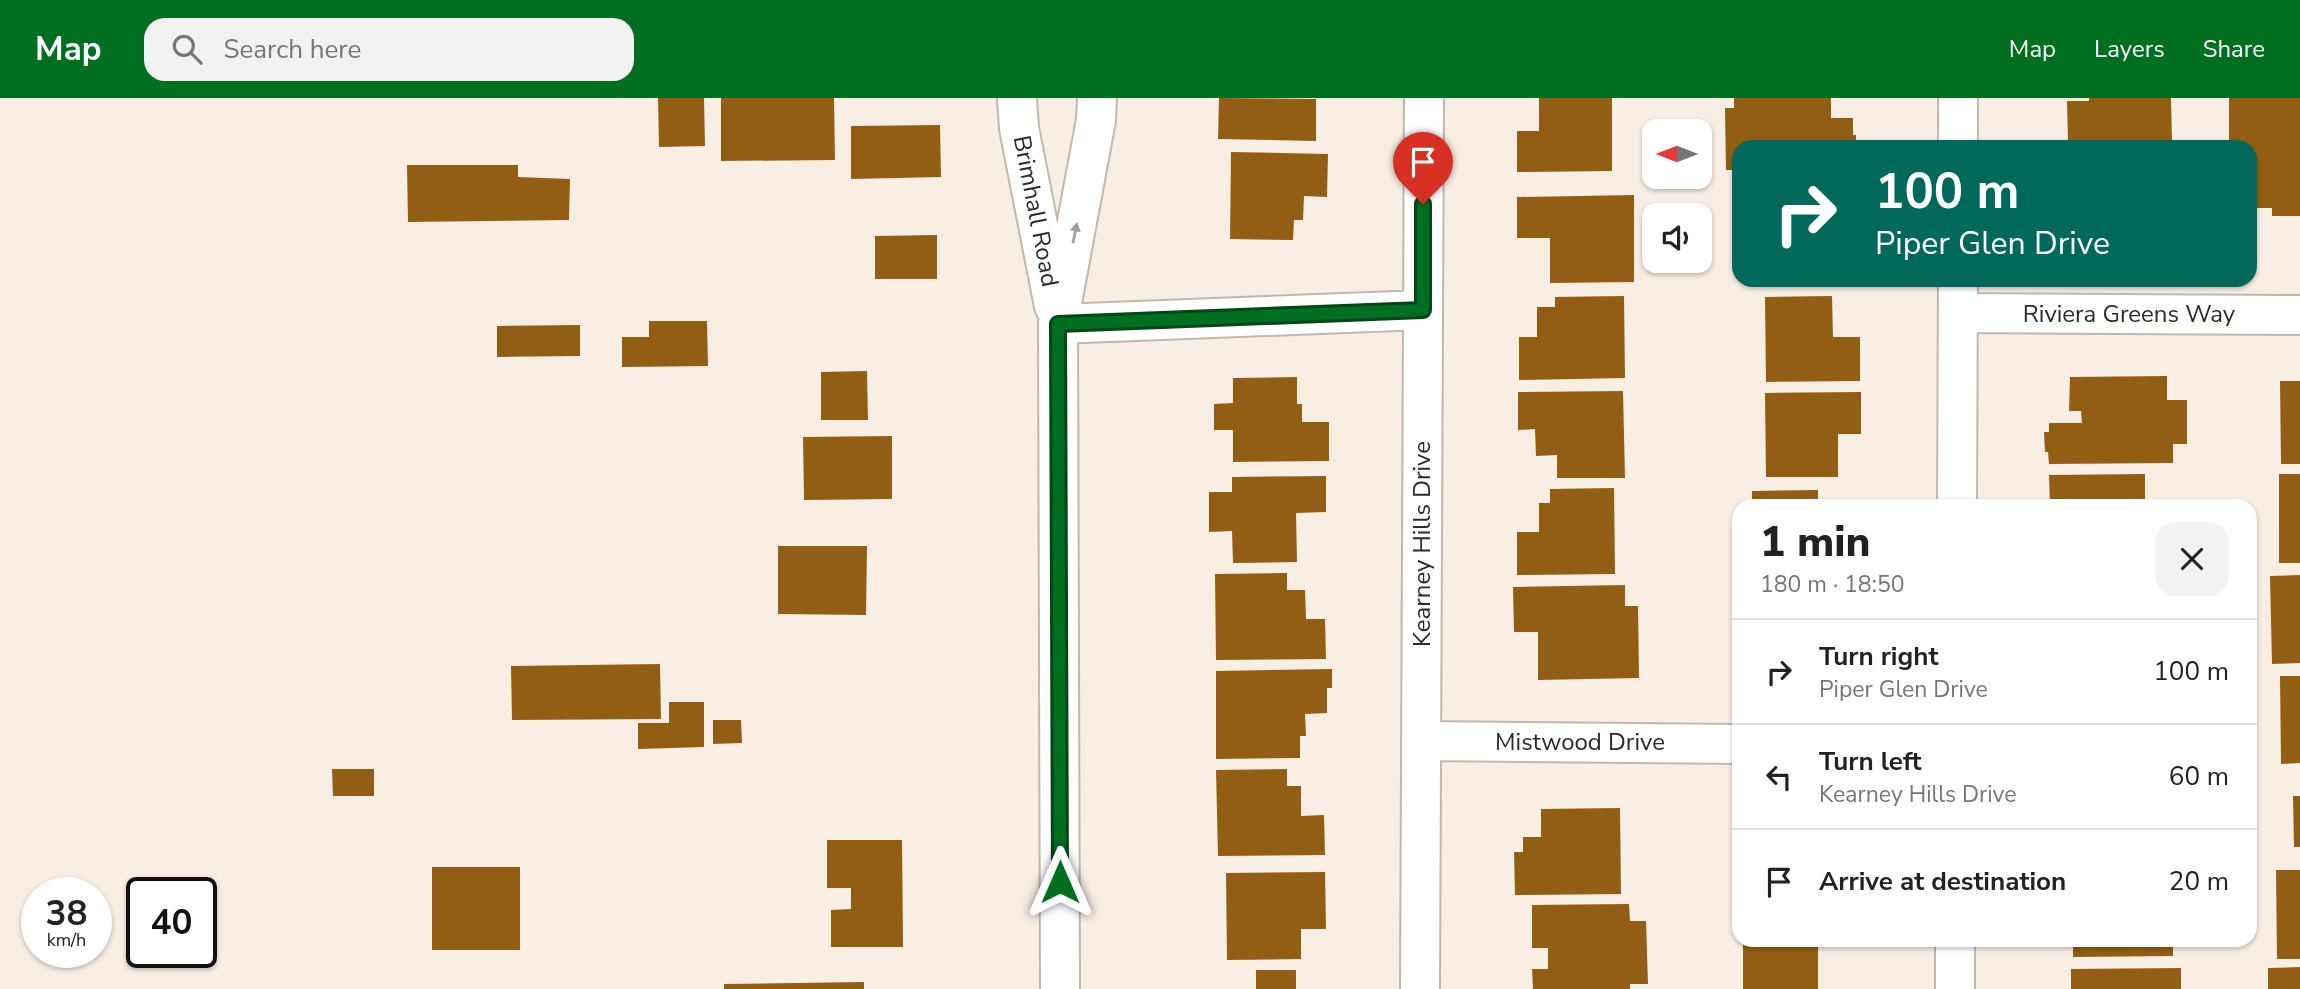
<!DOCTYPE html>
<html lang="en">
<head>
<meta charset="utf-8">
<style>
  body { margin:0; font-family:"Nunito Sans",sans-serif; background:#f2f2f2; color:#222; height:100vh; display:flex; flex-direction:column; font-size:26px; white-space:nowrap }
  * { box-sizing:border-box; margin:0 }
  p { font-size:23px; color:#767676 }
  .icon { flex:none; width:38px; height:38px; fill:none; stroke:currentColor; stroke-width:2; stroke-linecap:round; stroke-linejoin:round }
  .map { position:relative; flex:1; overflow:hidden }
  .drawer { position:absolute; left:1732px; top:401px; width:525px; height:448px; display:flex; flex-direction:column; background:#fff; border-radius:21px; box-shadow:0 2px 5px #0004 }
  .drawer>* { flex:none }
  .guide { position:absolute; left:1732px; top:42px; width:525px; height:147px; border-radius:21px; box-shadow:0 2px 5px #0004; background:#00695c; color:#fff; overflow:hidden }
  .needle { width:46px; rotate:270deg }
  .fabs { position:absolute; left:1642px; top:21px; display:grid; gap:14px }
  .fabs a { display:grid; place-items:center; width:70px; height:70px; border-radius:14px; background:#fff; box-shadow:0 2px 5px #0004; font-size:35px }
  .speed { position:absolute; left:21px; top:779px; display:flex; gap:14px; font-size:35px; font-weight:700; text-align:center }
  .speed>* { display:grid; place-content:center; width:91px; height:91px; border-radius:50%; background:#fff; box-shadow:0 2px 5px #0004; line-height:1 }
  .speed small { font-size:18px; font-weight:400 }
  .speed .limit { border:4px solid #111; border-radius:10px; background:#fff; color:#111 }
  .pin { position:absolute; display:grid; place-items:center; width:60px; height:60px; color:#fff; margin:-72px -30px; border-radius:50% 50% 50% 0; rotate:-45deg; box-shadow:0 0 7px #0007 }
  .pin .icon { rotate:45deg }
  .me { position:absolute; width:77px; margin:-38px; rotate:0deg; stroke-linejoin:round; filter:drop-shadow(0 0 5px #0008) }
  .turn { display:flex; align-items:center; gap:24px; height:147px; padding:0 28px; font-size:32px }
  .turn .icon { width:91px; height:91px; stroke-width:2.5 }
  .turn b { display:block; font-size:49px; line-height:60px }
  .round { display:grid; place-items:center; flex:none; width:74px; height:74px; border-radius:21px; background:#f2f2f2 }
  .headline { display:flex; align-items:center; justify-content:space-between; height:119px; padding:0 28px }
  h1 { font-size:42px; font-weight:800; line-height:52px }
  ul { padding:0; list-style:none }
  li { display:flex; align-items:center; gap:21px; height:105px; padding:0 28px; border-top:2px solid #e0e0e0 }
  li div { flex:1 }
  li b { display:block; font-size:26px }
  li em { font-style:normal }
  header { display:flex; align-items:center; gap:42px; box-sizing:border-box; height:98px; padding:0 35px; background:#016f20; color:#fff }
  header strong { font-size:33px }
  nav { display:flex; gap:38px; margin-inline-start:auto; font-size:24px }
  .search { width:490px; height:63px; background:#f2f2f2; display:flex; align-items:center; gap:18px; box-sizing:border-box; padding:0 24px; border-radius:21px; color:#767676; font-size:26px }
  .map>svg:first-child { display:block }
  .building { fill:#915e14 }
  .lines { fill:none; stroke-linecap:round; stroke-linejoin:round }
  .street-casing { stroke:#c2b7ae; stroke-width:42 }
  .secondary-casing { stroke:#c2b7ae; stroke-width:42 }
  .street { stroke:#fff; stroke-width:38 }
  .secondary { stroke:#fff; stroke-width:38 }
  .oneway { fill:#a19f9d }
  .route-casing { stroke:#014815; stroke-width:18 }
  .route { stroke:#016f20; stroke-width:12 }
  .labels { text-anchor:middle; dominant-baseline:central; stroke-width:7; stroke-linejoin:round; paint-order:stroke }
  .street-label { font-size:24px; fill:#2e2a26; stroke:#fff }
</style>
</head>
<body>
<header>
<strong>Map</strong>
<div class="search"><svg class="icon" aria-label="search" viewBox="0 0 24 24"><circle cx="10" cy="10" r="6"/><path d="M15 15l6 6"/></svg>Search here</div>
<nav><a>Map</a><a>Layers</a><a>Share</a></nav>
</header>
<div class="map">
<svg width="2300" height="891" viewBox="0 0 2300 891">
  <rect width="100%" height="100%" fill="#f9eee4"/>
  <path class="building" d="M658 0H704L705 48 659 49Z
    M721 0H834L835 62 721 63Z
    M1219 0 1316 1V43L1218 41Z
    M1539 0H1612V73L1517 74V33H1539Z
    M1734 0H1831V20H1853V37H1856V49H1740V72H1726L1725 10H1734Z
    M2089 0H2171L2172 43 2068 44 2067 3H2089Z
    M2229 0H2300V118H2272V110H2250V49H2229Z
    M940 27 941 79 851 81V28Z
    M1231 54 1328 56 1327 99 1304 98 1303 122H1294L1293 142 1230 141Z
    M407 67H518V79L570 81 569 122 408 124Z
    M1634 97V184L1550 185V140H1517V99Z
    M937 137V181H875V138Z
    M1765 182H1841V186L1765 187Z
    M1624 198 1625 280 1519 282V239H1537V209H1555V199Z
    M1832 198 1833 239H1860V283L1766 284 1765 199Z
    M649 223H707L708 268 622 269V239H649Z
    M580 227V258L497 259V228Z
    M867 273 868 322H821V274Z
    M2167 278V302H2187V346H2173V365L2049 366 2048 354H2045L2044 334H2049V325H2082L2081 313H2069L2070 279Z
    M1297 279V306H1302V324H1329V363L1233 364V332H1214V306L1233 305V280Z
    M2280 283H2300V366H2281Z
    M1623 293 1625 380H1557V357L1536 358 1535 331 1518 332V294Z
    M1861 294V336H1838V379H1766L1765 295Z
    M892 338V401L804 402 803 339Z
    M2145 376V402H2164V408H2050L2049 377Z
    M2279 376H2300V465H2279Z
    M1326 378V414L1296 415 1297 464 1233 465 1232 433 1209 434V394H1232V379Z
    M1614 390 1615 476 1517 477V434H1539V405H1550V391Z
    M1818 392V408H1752V393Z
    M1734 415H1740V456H1734Z
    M778 448H867L866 517 778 516Z
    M1287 475V492H1305L1306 521H1325L1326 561 1216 562 1215 476Z
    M2300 477V565L2272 566 2270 478Z
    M1625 487V508H1638L1639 580 1538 582V534H1514L1513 489Z
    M1740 509V548L1733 549V510Z
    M660 566 661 621 512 622 511 568Z
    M1332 571V590H1327V615L1305 616 1306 638H1300V660L1216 661V573Z
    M2280 578H2300V665L2281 666Z
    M669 604H704V649L638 651V625H669Z
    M713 622H741L742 645 713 646Z
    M332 671H374V698H333Z
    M1287 671V688H1301V718L1324 717 1325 757 1218 758 1216 672Z
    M2293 698H2300V749H2294Z
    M1620 710 1621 796 1515 797 1514 754H1523V739H1541V711Z
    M827 742H902L903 849H831V812L851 811V790H827Z
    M432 769H520V852H432Z
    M2276 772H2300V861H2277Z
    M1325 774 1326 831H1301V861L1227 862 1226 775Z
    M1629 806 1630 823H1646L1648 886H1630V891H1533L1532 871H1548V850H1532V807Z
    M1743 842H1837V848L1818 849V891H1743Z
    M2073 842H2173V858L2073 859Z
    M2300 869V891H2268V870Z
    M2181 870V891H2071V871Z
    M1256 872H1296V891H1256Z
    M864 884V891H724V886Z"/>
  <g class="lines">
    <g class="street-casing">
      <path id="street" d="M1958 49V0
        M1958 215 2300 217
        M1058 226 1423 212
        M1957 408 1958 182
        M1421 643 1740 646
        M1420 891 1424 0
        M1955 891V842"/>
    </g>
    <g class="secondary-casing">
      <path id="secondary" d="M1017 0 1019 30 1054 208
        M1060 891 1058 226 1096 22 1097 0"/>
    </g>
    <use href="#street" class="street"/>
    <use href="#secondary" class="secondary"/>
  </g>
  <defs><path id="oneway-solid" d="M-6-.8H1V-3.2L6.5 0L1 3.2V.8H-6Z" transform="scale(1.75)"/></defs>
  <use class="oneway" href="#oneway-solid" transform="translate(1075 135) rotate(-79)"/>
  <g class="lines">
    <g class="route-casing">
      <path id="route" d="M1060 784 1058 226 1423 212V106"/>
    </g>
    <use href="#route" class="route"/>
  </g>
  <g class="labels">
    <g class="street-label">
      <text transform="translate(1036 113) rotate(79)">Brimhall Road</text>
      <text x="2129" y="216">Riviera Greens Way</text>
      <text transform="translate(1422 446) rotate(-90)">Kearney Hills Drive</text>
      <text x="1580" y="644">Mistwood Drive</text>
    </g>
  </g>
</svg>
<div class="fabs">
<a><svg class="needle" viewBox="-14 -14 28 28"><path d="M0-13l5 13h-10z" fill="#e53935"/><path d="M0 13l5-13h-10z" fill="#767676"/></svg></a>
<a><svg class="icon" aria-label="sound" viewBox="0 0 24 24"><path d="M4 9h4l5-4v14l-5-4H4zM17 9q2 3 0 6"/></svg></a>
</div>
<div class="speed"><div>38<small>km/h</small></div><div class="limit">40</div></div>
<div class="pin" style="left:1423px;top:106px;background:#d93025"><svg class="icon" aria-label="arrive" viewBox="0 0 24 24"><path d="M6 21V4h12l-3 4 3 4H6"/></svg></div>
<svg class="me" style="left:1060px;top:784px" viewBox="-20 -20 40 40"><path d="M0-17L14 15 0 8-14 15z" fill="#016f20" stroke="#fff" stroke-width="4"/></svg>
<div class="guide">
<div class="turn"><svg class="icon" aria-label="right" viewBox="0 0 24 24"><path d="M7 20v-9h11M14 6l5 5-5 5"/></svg><div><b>100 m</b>Piper Glen Drive</div></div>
</div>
<section class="drawer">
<div class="headline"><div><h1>1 min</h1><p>180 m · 18:50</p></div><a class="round"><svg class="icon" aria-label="close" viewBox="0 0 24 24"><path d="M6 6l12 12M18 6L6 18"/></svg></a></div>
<ul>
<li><svg class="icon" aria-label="right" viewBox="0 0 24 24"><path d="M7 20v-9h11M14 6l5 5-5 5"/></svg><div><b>Turn right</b><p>Piper Glen Drive</p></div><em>100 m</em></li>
<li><svg class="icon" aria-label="left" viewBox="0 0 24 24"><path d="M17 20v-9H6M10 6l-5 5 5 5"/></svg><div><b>Turn left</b><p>Kearney Hills Drive</p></div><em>60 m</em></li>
<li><svg class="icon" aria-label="arrive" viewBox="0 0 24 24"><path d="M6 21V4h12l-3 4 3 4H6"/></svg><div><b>Arrive at destination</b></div><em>20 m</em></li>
</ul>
</section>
</div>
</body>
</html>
